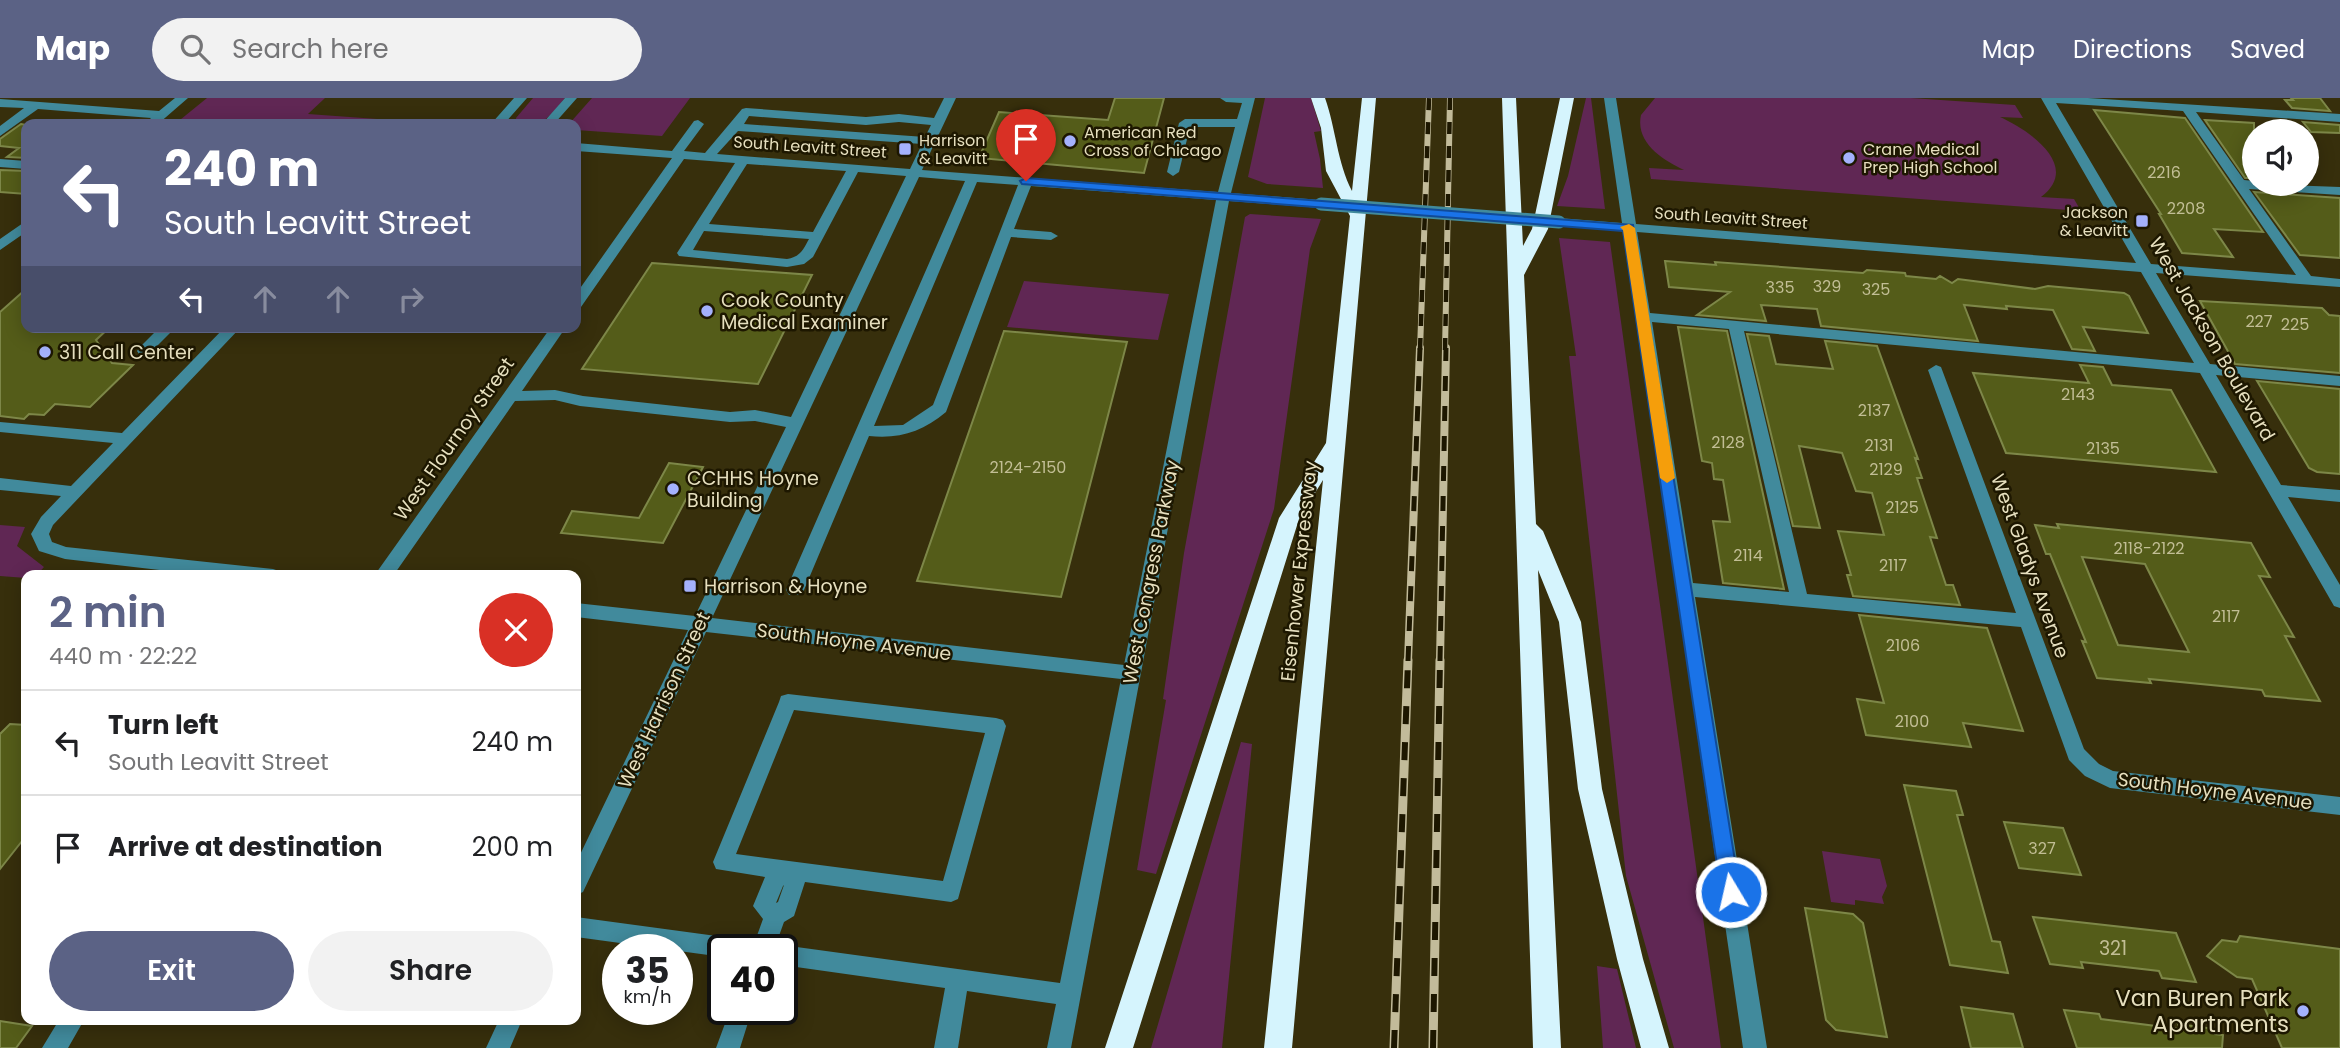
<!DOCTYPE html>
<html lang="en">
<head>
<meta charset="utf-8">
<style>
  body { margin:0; font-family:Poppins,sans-serif; background:#f2f2f2; color:#202124; height:100vh; display:flex; flex-direction:column; font-size:26px; white-space:nowrap }
  * { box-sizing:border-box; margin:0 }
  p { font-size:23px; color:#757577 }
  .icon { flex:none; width:38px; height:38px; fill:none; stroke:currentColor; stroke-width:2; stroke-linecap:round; stroke-linejoin:round }
  .map { position:relative; flex:1; overflow:hidden }
  .drawer { position:absolute; left:21px; top:472px; width:560px; height:455px; display:flex; flex-direction:column; background:#fff; border-radius:14px; box-shadow:0 4px 18px #0003 }
  .drawer>* { flex:none }
  .banner { position:absolute; left:21px; top:21px; width:560px; height:214px; border-radius:14px; box-shadow:0 4px 18px #0003; background:#5b6285; color:#fff; overflow:hidden }
  .tools { position:absolute; left:2242px; top:21px; display:grid; gap:14px }
  .tools a { display:grid; place-items:center; width:77px; height:77px; border-radius:50%; background:#fff; box-shadow:0 4px 18px #0003; font-size:35px }
  .speed { position:absolute; left:602px; top:836px; display:flex; gap:14px; font-size:35px; font-weight:700; text-align:center }
  .speed>* { display:grid; place-content:center; width:91px; height:91px; border-radius:50%; background:#fff; box-shadow:0 4px 18px #0003; line-height:1 }
  .speed small { font-size:18px; font-weight:400 }
  .speed .limit { border:4px solid #111; border-radius:10px; background:#fff; color:#111 }
  .pin { position:absolute; display:grid; place-items:center; width:60px; height:60px; color:#fff; margin:-72px -30px; border-radius:50% 50% 50% 0; rotate:-45deg; box-shadow:0 0 7px #0007 }
  .pin .icon { rotate:45deg }
  .me { position:absolute; width:77px; margin:-38px; rotate:351deg; stroke-linejoin:round; filter:drop-shadow(0 0 5px #0008) }
  .turn { display:flex; align-items:center; gap:24px; height:147px; padding:0 28px; font-size:32px }
  .turn .icon { width:91px; height:91px; stroke-width:2.5 }
  .turn b { display:block; font-size:49px; line-height:60px }
  .lanes { display:flex; align-items:center; height:66px; padding:0 28px; background:#0003; justify-content:center; gap:35px; direction:ltr }
  .lanes .off { opacity:.35 }
  .round { display:grid; place-items:center; flex:none; width:74px; height:74px; border-radius:37px; background:#f2f2f2 }
  .overview { display:flex; align-items:center; justify-content:space-between; height:119px; padding:0 28px }
  h1 { font-size:42px; font-weight:600; line-height:52px; color:#5b6285 }
  .primary-button { display:flex; gap:14px; margin-top:auto; padding:14px 28px }
  .primary-button a { flex:1; height:80px; border-radius:42px; background:#5b6285; color:#fff; font-size:28px; font-weight:600; line-height:80px; text-align:center }
  .primary-button a+a { background:#f2f2f2; color:#202124 }
  ul { padding:0; list-style:none }
  li { display:flex; align-items:center; gap:21px; height:105px; padding:0 28px; border-top:2px solid #e0e0e0 }
  li div { flex:1 }
  li b { display:block; font-size:26px }
  li em { font-style:normal }
  header { display:flex; align-items:center; gap:42px; box-sizing:border-box; height:98px; padding:0 35px; background:#5b6285; color:#fff }
  header strong { font-size:33px }
  nav { display:flex; gap:38px; margin-inline-start:auto; font-size:24px }
  .search { width:490px; height:63px; background:#f2f2f2; display:flex; align-items:center; gap:18px; box-sizing:border-box; padding:0 24px; border-radius:38px; color:#757577; font-size:26px }
  .map>svg:first-child { display:block }
  .green { fill:#602754 }
  .building { fill:#545c19; stroke:#7d8748; stroke-width:2; fill-rule:evenodd }
  .lines { fill:none; stroke-linecap:round; stroke-linejoin:round }
  .minor { fill:#418a9c; fill-rule:evenodd }
  .highway { fill:#d5f4fd; fill-rule:evenodd }
  .rail-far2-casing { stroke:#c2bb9a; stroke-width:6 }
  .rail-far1-casing { stroke:#c2bb9a; stroke-width:8 }
  .rail-casing { stroke:#c2bb9a; stroke-width:9 }
  .rail-far2 { stroke:#1d1700; stroke-width:4.5; stroke-dasharray:12; stroke-linecap:butt }
  .rail-far1 { stroke:#1d1700; stroke-width:5; stroke-dasharray:15; stroke-linecap:butt }
  .rail { stroke:#1d1700; stroke-width:6; stroke-dasharray:18; stroke-linecap:butt }
  .minor-bridge { stroke:#418a9c; stroke-width:13 }
  .route { fill:#1a73e8; stroke:#114b97; stroke-width:2 }
  .slow { fill:#f59e0b }
  .poi-dot { fill:#a4b1fc; stroke:#1d1700; stroke-width:2.5 }
  .labels { text-anchor:middle; dominant-baseline:central; stroke-width:5; stroke-linejoin:round; paint-order:stroke }
  .far-poi-label { font-size:16px; fill:#e6dfbe; stroke:#1d1700; text-anchor:start }
  .far-street-label { font-size:16px; fill:#e6dfbe; stroke:#1d1700 }
  .number-label { font-size:16px; fill:#c2be95 }
  .poi-label { font-size:19px; fill:#e6dfbe; stroke:#1d1700; text-anchor:start }
  .street-label { font-size:19px; fill:#e6dfbe; stroke:#1d1700 }
  .near-number-label { font-size:19px; fill:#c2be95 }
  .near-poi-label { font-size:23px; fill:#e6dfbe; stroke:#1d1700; text-anchor:end }
</style>
</head>
<body>
<header>
<strong>Map</strong>
<div class="search"><svg class="icon" aria-label="search" viewBox="0 0 24 24"><circle cx="10" cy="10" r="6"/><path d="M15 15l6 6"/></svg>Search here</div>
<nav><a>Map</a><a>Directions</a><a>Saved</a></nav>
</header>
<div class="map">
<svg width="2340" height="950" viewBox="0 0 2340 950">
  <rect width="100%" height="100%" fill="#372f0c"/>
  <path class="green" d="M207 0H325L308 16 405 23 402 26H175Z
    M533 0H565C548 20 545 28 517 26L516 20Z
    M592 0H690L662 38 576 32V26H569Z
    M1265 0H1311L1321 33 1314 34 1320 61 1323 90 1267 86 1248 79Z
    M1586 0H1591L1605 111 1557 108 1568 78Z
    M1655 0H1911L2015 7 2023 20 2000 19C2029 32 2082 68 2041 99L2074 101 2081 113 1651 81 1649 70 1684 72C1663 62 1635 45 1641 17Z
    M1250 116 1321 121 1310 151 1274 411 1156 776 1137 772 1166 602 1163 601 1184 455 1245 119Z
    M1559 140 1610 144 1721 950H1674L1626 778 1569 258H1576Z
    M1024 183 1169 196 1158 242 1007 229Z
    M0 427 25 429 17 448 44 469 36 478H26V480L0 478Z
    M1241 644 1252 646 1222 950H1151Z
    M1822 753 1880 761 1887 788 1882 799 1884 806 1855 802V807L1831 804Z
    M1597 868 1617 871 1636 950H1603Z"/>
  <path class="building" d="M1115 0H1164L1144 75 979 60 999 14 1108 22Z
    M2291 0H2320L2330 13 2292 10 2285 2H2293Z
    M2094 12 2185 20 2263 134 2214 131 2233 159 2182 155 2159 116H2161Z
    M2205 22 2254 25V80H2245Z
    M2303 24 2340 27V35L2311 34Z
    M21 26 26 27V60L7 59 19 50 0 48V41Z
    M0 72 26 73V96L0 94Z
    M2254 94 2340 100V160L2300 157Z
    M1665 163 1716 167 1715 164 1863 175 1867 172 1905 175 1906 178 1936 181 1940 178 1952 185 1958 181 2035 191 2048 188 2124 195 2129 198 2148 235 2083 229 2095 253 2072 251 2053 212 2006 208 2007 211 1964 207 1978 243 1821 228 1817 211 1761 207 1766 223 1697 217 1730 194 1669 189Z
    M652 165 812 177 758 286 582 271Z
    M26 191V229H110L96 242 112 265 133 267 90 309 55 306 44 317 29 316 24 321 0 318V214Z
    M2200 203 2322 210 2329 217 2340 218V275L2235 266Z
    M1678 229 1727 233 1784 491 1723 485 1713 423 1730 424 1723 382 1714 381 1712 365 1702 363Z
    M1004 233 1127 244 1061 499 917 483Z
    M1747 236 1769 238 1776 266 1833 271 1825 243 1877 248 1918 361 1915 360 1922 380H1917L1937 440 1930 439 1946 487H1953L1960 507 1853 498 1847 477H1851L1838 433 1884 437 1872 395 1856 393 1842 355 1799 348 1820 430 1793 428Z
    M2080 267 2103 269 2112 287 2171 292 2216 374 2006 355 1973 275 2089 285Z
    M2257 283 2340 291V376L2317 374 2309 370Z
    M669 365 703 369 663 445 561 435 572 413 639 420Z
    M2057 426 2251 445 2270 479 2259 478 2294 539 2285 538 2320 603 2265 598 2262 592 2149 581 2151 585 2097 580 2082 543 2086 544 2050 456H2046L2035 427 2059 430ZM2082 459 2145 466 2189 554 2118 547Z
    M1859 517 1987 530 2023 633 1963 625 1971 649 1866 637 1857 601 1884 605Z
    M10 626 26 627V738L0 771V636Z
    M1904 687 1956 693 1963 717H1957L1992 843 2000 844 2008 875 1950 867Z
    M2004 724 2063 730 2081 777 2019 770Z
    M1805 810 1853 816 1863 825 1887 939 1836 932 1826 922Z
    M2033 819 2176 835 2196 884 2162 880 2159 873 2081 864 2083 870 2050 866Z
    M2240 838 2340 851V950H2282L2252 881 2237 879 2207 858 2222 842 2237 844Z
    M1961 909 2013 916 2023 950H1971Z
    M2064 912 2099 916 2101 921 2180 931 2178 926 2214 931 2215 936 2223 937 2222 950H2077Z
    M0 923 32 928 16 950H0Z"/>
  <g class="lines">
    <path class="minor" d="M175 0H188L158 26H148L147 24 151 20 38 11 0 38V28L24 10 0 9V1L159 13Z
      M514 0H527L504 26H491Z
      M565 0H577L554 26H542Z
      M944 0H956L922 72 1218 94 1235 29H1190L1179 74 1173 78 1167 74 1179 25 1185 21H1237L1242 5 1226 4 1220 0H1255L1231 95 1321 102 1328 106 1321 110 1229 103 1071 950H1047L1056 906 967 893 958 950H934L945 890 782 867V852H723V859L576 839V819L746 842 754 846 763 821 753 808 765 779 716 771 713 764 779 604 781 598 788 596 996 620 1003 622 1006 628 958 801 951 804 805 784 794 818 784 824 775 849 782 847 1060 885 1121 581 706 534 583 794 576 797V765L688 532 576 519V505L695 518 786 329 755 323 730 324 580 308 555 302 515 303 393 478H374L551 229H566L522 293 555 292 583 298 730 314 755 312 791 319 906 78 858 74 813 159 804 166 787 169 679 158 677 155 735 65 684 61 581 209 576 210V196L672 60 576 53V45L672 53 694 23 698 22 704 26 684 53 705 55 742 11 746 10 866 19 899 16 934 20ZM749 18 866 27 899 24 931 27 925 39 744 26ZM738 33 922 46 910 71 717 56ZM747 66 846 73 813 134 709 126ZM919 79 965 83 786 492 789 497H801L804 492 869 338C900 341 922 334 946 314L1011 139 1051 142 1058 138 1051 134 1014 131 1031 88 1216 102 1124 567 712 520ZM977 84 1018 87 933 307 903 327 874 328ZM704 133 809 141C803 152 800 159 787 161L693 152ZM794 612 985 635 943 783 736 756ZM784 787 778 804 776 805 783 788Z
      M1604 0H1616L1636 126 2136 165 2041 0H2088L2340 16V24L2196 14 2244 82 2254 83V86L2340 89V97L2249 91 2311 178 2340 181V189L2156 175 2210 266 2340 278V288L2216 277 2281 387 2340 392V404L2288 399 2340 487V510L2334 508 2200 275 1744 233 1807 496 2016 515 1928 272 1936 267 1941 269 2084 651 2099 666 2113 673 2340 699V717L2110 690 2085 678 2069 662 2021 529 1695 499 1767 950H1743L1624 133 1559 128 1552 124 1559 120 1622 125ZM2056 5 2183 13 2296 177 2151 166ZM1637 134 2141 174 2194 265 1650 215ZM1652 224 1729 231 1789 494 1693 485Z
      M0 61 26 63V71L0 69Z
      M26 123V134L0 152V141Z
      M160 229H176L149 256H139L137 253 139 250Z
      M225 229H241L53 427 49 436 52 444 66 449 273 471 279 473 282 478H211L65 461 39 453 31 436 41 419 61 398 0 392V380L71 388 113 345 0 334V324L122 335Z
      M730 912H752L740 950H716Z
      M59 922H84L68 950H42Z
      M499 922H522L510 950H486Z"/>
    <path class="highway" d="M1311 0H1325C1336 31 1337 64 1352 93L1362 0H1376L1292 950H1264L1323 382 1299 421 1133 950H1105L1279 420 1326 345 1350 118 1326 73 1321 30Z
      M1502 0H1516L1523 148 1532 131 1560 0H1574L1548 131 1524 177 1536 426 1543 433 1581 524 1602 691 1643 861 1669 950H1641L1617 861 1578 691 1559 524 1538 472 1561 950H1533Z"/>
    <g class="rail-far2-casing">
      <path id="rail-far2" d="M1420 252 1429 0
        M1445 252 1450 0"/>
    </g>
    <g class="rail-far1-casing">
      <path id="rail-far1" d="M1408 563 1420 250
        M1440 563 1446 250"/>
    </g>
    <g class="rail-casing">
      <path id="rail" d="M1394 950 1408 562
        M1433 950 1440 562"/>
    </g>
    <use href="#rail-far2" class="rail-far2"/>
    <use href="#rail-far1" class="rail-far1"/>
    <use href="#rail" class="rail"/>
    <path class="minor-bridge" d="M1321 106 1559 124"/>
  </g>
  <path class="route" d="M1026 80 1633 127 1740 794 1738 801 1731 803 1724 801 1721 794 1623 133 1022 86 1020 83Z"/>
  <path class="slow" d="M1629 126 1635 130 1675 380 1667 385 1660 380 1623 132 1620 129Z"/>
  <g class="poi-dot">
    <circle cx="1070" cy="43" r="7"/>
    <rect x="898" y="44" width="14" height="14" rx="3.5"/>
    <circle cx="1849" cy="60" r="7"/>
    <rect x="2135" y="116" width="14" height="14" rx="3.5"/>
    <circle cx="707" cy="213" r="7"/>
    <circle cx="45" cy="254" r="7"/>
    <circle cx="673" cy="391" r="7"/>
    <rect x="683" y="481" width="14" height="14" rx="3.5"/>
    <circle cx="2303" cy="913" r="7"/>
  </g>
  <g class="labels">
    <g class="far-poi-label">
      <text x="1084" y="34">American Red<tspan x="1084" dy="18">Cross of Chicago</tspan></text>
      <text x="919" y="42">Harrison<tspan x="919" dy="18">&amp; Leavitt</tspan></text>
      <text x="1863" y="51">Crane Medical<tspan x="1863" dy="18">Prep High School</tspan></text>
      <text x="2128" y="114" text-anchor="end">Jackson<tspan x="2128" dy="18">&amp; Leavitt</tspan></text>
    </g>
    <g class="far-street-label">
      <text transform="translate(810 49) rotate(4)">South Leavitt Street</text>
      <text transform="translate(1731 120) rotate(4)">South Leavitt Street</text>
    </g>
    <g class="number-label">
      <text x="2164" y="74">2216</text>
      <text x="2186" y="110">2208</text>
      <text x="1827" y="188">329</text>
      <text x="1780" y="189">335</text>
      <text x="1876" y="191">325</text>
      <text x="2259" y="223">227</text>
      <text x="2295" y="226">225</text>
      <text x="2078" y="296">2143</text>
      <text x="1874" y="312">2137</text>
      <text x="1728" y="344">2128</text>
      <text x="1879" y="347">2131</text>
      <text x="2103" y="350">2135</text>
      <text x="1028" y="369">2124-2150</text>
      <text x="1886" y="371">2129</text>
      <text x="1902" y="409">2125</text>
      <text x="2149" y="450">2118-2122</text>
      <text x="1748" y="457">2114</text>
      <text x="1893" y="467">2117</text>
      <text x="2226" y="518">2117</text>
      <text x="1903" y="547">2106</text>
      <text x="1912" y="623">2100</text>
      <text x="2042" y="750">327</text>
    </g>
    <g class="poi-label">
      <text x="721" y="202">Cook County<tspan x="721" dy="22">Medical Examiner</tspan></text>
      <text x="59" y="254">311 Call Center</text>
      <text x="687" y="380">CCHHS Hoyne<tspan x="687" dy="22">Building</tspan></text>
      <text x="704" y="488">Harrison &amp; Hoyne</text>
    </g>
    <g class="street-label">
      <text transform="translate(2212 241) rotate(60)">West Jackson Boulevard</text>
      <text transform="translate(454 341) rotate(-55)">West Flournoy Street</text>
      <text transform="translate(2030 468) rotate(70)">West Gladys Avenue</text>
      <text transform="translate(1299 473) rotate(-84)">Eisenhower Expressway</text>
      <text transform="translate(1151 474) rotate(-79)">West Congress Parkway</text>
      <text transform="translate(854 544) rotate(7)">South Hoyne Avenue</text>
      <text transform="translate(664 602) rotate(-65)">West Harrison Street</text>
      <text transform="translate(2215 693) rotate(7)">South Hoyne Avenue</text>
    </g>
    <g class="near-number-label">
      <text x="2113" y="850">321</text>
    </g>
    <g class="near-poi-label">
      <text x="2289" y="900">Van Buren Park<tspan x="2289" dy="26">Apartments</tspan></text>
    </g>
  </g>
</svg>
<div class="tools">
<a><svg class="icon" aria-label="sound" viewBox="0 0 24 24"><path d="M4 9h4l5-4v14l-5-4H4zM17 9q2 3 0 6"/></svg></a>
</div>
<div class="speed"><div>35<small>km/h</small></div><div class="limit">40</div></div>
<div class="pin" style="left:1026px;top:83px;background:#d93025"><svg class="icon" aria-label="arrive" viewBox="0 0 24 24"><path d="M6 21V4h12l-3 4 3 4H6"/></svg></div>
<svg class="me" style="left:1731px;top:794px" viewBox="-20 -20 40 40"><circle r="17" fill="#1a73e8" stroke="#fff" stroke-width="3"/><path d="M0-11L8 9 0 5-8 9z" fill="#fff"/></svg>
<div class="banner">
<div class="turn"><svg class="icon" aria-label="left" viewBox="0 0 24 24"><path d="M17 20v-9H6M10 6l-5 5 5 5"/></svg><div><b>240 m</b>South Leavitt Street</div></div>
<div class="lanes"><svg class="icon" aria-label="left" viewBox="0 0 24 24"><path d="M17 20v-9H6M10 6l-5 5 5 5"/></svg><svg class="icon off" aria-label="ahead" viewBox="0 0 24 24"><path d="M12 20V5M6 11l6-6 6 6"/></svg><svg class="icon off" aria-label="ahead" viewBox="0 0 24 24"><path d="M12 20V5M6 11l6-6 6 6"/></svg><svg class="icon off" aria-label="right" viewBox="0 0 24 24"><path d="M7 20v-9h11M14 6l5 5-5 5"/></svg></div>
</div>
<section class="drawer">
<div class="overview"><div><h1>2 min</h1><p>440 m · 22:22</p></div><a class="round" style="background:#d93025;color:#fff"><svg class="icon" aria-label="close" viewBox="0 0 24 24"><path d="M6 6l12 12M18 6L6 18"/></svg></a></div>
<ul>
<li><svg class="icon" aria-label="left" viewBox="0 0 24 24"><path d="M17 20v-9H6M10 6l-5 5 5 5"/></svg><div><b>Turn left</b><p>South Leavitt Street</p></div><em>240 m</em></li>
<li><svg class="icon" aria-label="arrive" viewBox="0 0 24 24"><path d="M6 21V4h12l-3 4 3 4H6"/></svg><div><b>Arrive at destination</b></div><em>200 m</em></li>
</ul>
<div class="primary-button"><a>Exit</a><a>Share</a></div>
</section>
</div>
</body>
</html>
